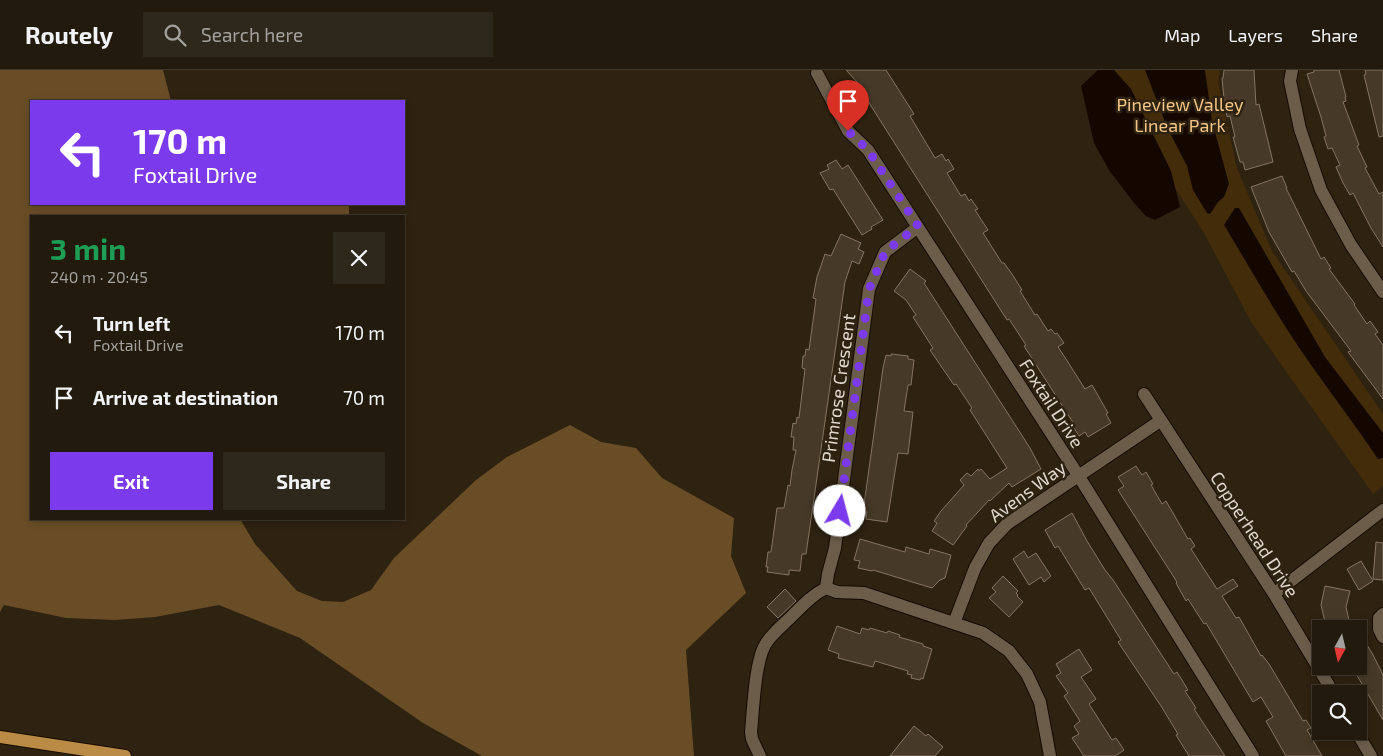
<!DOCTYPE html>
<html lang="en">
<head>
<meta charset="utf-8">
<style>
  body { margin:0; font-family:"Exo 2",sans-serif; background:#2e271b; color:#f1f3f6; height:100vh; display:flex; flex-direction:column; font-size:19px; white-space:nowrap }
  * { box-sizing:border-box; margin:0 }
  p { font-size:16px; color:#a2a19d }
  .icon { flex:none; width:28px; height:28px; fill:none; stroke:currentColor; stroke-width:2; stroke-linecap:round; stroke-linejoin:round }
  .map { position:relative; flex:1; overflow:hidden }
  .drawer { position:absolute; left:30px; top:145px; width:375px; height:305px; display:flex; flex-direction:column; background:#221a0d; border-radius:0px; box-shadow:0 2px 8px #0003,0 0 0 1px #3f382e }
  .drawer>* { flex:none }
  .guide { position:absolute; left:30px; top:30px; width:375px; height:105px; border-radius:0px; box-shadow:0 2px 8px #0003,0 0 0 1px #3f382e; background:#7c3aed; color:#fff; overflow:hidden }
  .needle { width:32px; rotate:188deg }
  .controls { position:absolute; left:1312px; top:550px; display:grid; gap:10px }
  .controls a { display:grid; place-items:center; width:55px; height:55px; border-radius:0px; background:#221a0d; box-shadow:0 2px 8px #0003,0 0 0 1px #3f382e; font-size:25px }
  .pin { position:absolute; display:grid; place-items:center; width:42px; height:42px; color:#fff; margin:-51px -21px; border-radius:50% 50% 50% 0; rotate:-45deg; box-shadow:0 0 5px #0007 }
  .pin .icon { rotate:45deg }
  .me { position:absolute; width:55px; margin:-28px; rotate:8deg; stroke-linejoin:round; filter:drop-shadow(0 0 4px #0008) }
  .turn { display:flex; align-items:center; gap:18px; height:105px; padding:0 20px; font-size:22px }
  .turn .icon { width:65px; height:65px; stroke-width:2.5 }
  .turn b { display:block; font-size:35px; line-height:42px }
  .round { display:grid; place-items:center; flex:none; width:52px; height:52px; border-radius:0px; background:#2e271b }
  .headline { display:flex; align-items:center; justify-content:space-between; height:85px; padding:0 20px }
  h1 { font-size:30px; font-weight:700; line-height:38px; color:#1e9e55 }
  .action { display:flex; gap:10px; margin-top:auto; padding:10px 20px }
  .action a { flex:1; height:58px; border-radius:0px; background:#7c3aed; color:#fff; font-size:20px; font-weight:700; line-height:58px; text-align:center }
  .action a+a { background:#2e271b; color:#f1f3f6 }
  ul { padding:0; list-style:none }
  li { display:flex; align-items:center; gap:15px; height:65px; padding:0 20px }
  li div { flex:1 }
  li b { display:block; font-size:19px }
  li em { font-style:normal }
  header { display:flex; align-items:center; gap:30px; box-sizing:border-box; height:70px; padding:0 25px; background:#221a0d; border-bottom:1px solid #3f382e }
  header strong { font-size:24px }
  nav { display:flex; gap:28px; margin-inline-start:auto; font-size:18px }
  .search { width:350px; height:45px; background:#2e271b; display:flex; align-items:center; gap:12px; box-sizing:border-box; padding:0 18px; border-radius:0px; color:#a2a19d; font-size:19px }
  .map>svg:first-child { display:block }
  .green { fill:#432c09 }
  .forest { fill:#684d26 }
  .water { fill:#140700 }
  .building { fill:#463927; stroke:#847562 }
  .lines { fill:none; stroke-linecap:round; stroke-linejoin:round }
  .minor-casing { stroke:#160b00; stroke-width:14 }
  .major-casing { stroke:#160b00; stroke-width:14 }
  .minor { stroke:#6c5d4b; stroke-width:12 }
  .major { stroke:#ba8b44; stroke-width:12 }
  .route { stroke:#7c3aed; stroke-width:9; stroke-dasharray:0 16.2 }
  .labels { text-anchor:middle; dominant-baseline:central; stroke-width:5; stroke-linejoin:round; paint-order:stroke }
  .park-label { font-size:18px; fill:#f4c586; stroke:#2e2211 }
  .street-label { font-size:18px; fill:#e0d8cd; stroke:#2e2211 }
</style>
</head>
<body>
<header>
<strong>Routely</strong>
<div class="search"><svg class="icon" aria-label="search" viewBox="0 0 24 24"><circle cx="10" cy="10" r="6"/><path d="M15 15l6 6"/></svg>Search here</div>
<nav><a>Map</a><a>Layers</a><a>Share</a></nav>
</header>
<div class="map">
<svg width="1383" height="686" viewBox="0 0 1383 686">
  <rect width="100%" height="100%" fill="#2e2211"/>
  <path class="green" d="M1099 0H1220L1218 13 1237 98 1272 181 1383 344V416L1373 424 1251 252 1204 163Z"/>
  <path class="forest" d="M0 0H163L171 31H31V134H349V146H31V449H240L255 474 297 521 322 531 343 532 371 520 394 488 476 410 507 387 570 355 601 372 636 378 662 408 734 448 731 486 746 523 686 580 694 686H482L423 653 300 568 219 535 155 547 115 550 66 548 4 535 0 542Z"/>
  <path class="water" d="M1098 0H1114L1131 19 1171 101 1180 137 1155 150 1146 146 1134 133 1109 100 1094 73 1081 16Z
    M1145 0H1205L1212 51 1229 114 1224 127 1218 132 1210 144 1207 143 1193 120 1187 96 1167 57Z
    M1235 138H1239L1325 287 1383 363V388L1378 389C1356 356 1332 325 1309 292 1278 248 1252 201 1224 155Z"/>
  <path class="building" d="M846 0H886L914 44 910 46 935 88 942 84 946 91 948 89 954 99 947 103 961 126 965 124 969 131 971 129 978 139 975 140 988 160 983 163 1002 193H1004L1012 204 1022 220 1020 221 1035 245 1037 244 1048 261 1051 259 1055 264 1057 263 1064 273 1058 277 1066 289 1085 319 1092 315 1108 343 1106 344 1111 353 1088 367 1085 362 1079 366 1072 355 1074 354 1024 276 1026 275 1009 249 1007 250 864 25 867 23Z
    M1224 0H1254L1256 35 1259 34 1273 92 1245 100 1243 92H1240L1233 67H1235L1230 46 1227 47 1224 29 1222 8H1223Z
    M1314 0H1339L1346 27H1345L1346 31 1343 32 1359 75 1357 76 1367 97 1365 98 1379 124 1383 122V177L1371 158 1353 123 1350 125 1343 113 1336 97 1340 95 1332 78 1328 79 1324 67 1326 66 1321 47 1307 4 1314 2Z
    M1365 0H1383V66L1379 67 1364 5 1366 4Z
    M836 90 842 99 848 95 883 150 871 157 872 159 862 165 833 119 830 120 820 103 829 99 827 95Z
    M1282 106 1287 118H1286L1321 189 1324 187 1331 198 1329 199 1355 234 1354 235 1367 254 1370 251 1378 262 1375 264 1383 275V329L1348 282 1351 281 1306 221 1294 201 1292 202 1269 162 1251 117Z
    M841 164 861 173 858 179 864 182 859 194 852 191 845 212 806 484H802L800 501 789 500V505L767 502 768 497H766L768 482H771L777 438H784L788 415 790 416 792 400 796 380H793L794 367H791L793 353 796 354 797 347 799 348 805 299 802 298 803 286H805L806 279 809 280 816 229 813 228 817 207 825 184 831 186Z
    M910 199 926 211 924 213 1030 378 1041 399 1012 417 1009 413 990 431 989 430 966 455 967 456 953 475 932 461 937 453 934 451 941 441 964 415 960 410 967 403 971 406 978 399 979 401 981 399 990 409 1007 398 970 340 972 338 956 314 954 315 930 280 933 278 913 247 916 245 906 230 894 221Z
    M891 284 908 286V289L914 290 911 315H908L904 341 913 342 908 384 898 383 887 452 866 449 867 442H863L883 298 886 285 891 286Z
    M1136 396 1142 405 1146 402 1153 414 1151 415 1162 434 1166 431 1188 469 1190 468 1195 476 1191 479 1217 519 1233 509 1238 516 1222 526 1236 548 1239 547 1261 586 1262 585 1269 594 1303 651 1306 650 1311 658 1307 660 1322 686H1286L1266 651 1273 647 1261 627 1253 632 1206 553 1204 554 1188 529 1186 531 1176 513 1177 512 1118 420 1124 416 1118 407Z
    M1072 443 1087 471 1105 500 1113 510 1174 604 1177 602 1188 620 1185 621 1196 638 1194 639 1225 686H1189L1176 665 1178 664 1161 636 1118 572 1121 570 1089 518 1085 520 1058 476 1055 478 1045 460Z
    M860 469 905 482 906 477 929 484 930 479 951 485 945 508 940 510 932 518 873 500 872 501 858 498 860 491 854 490Z
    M1376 472 1383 473V510L1373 509Z
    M1024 481 1028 488 1036 483 1051 506 1044 512 1041 507 1029 515 1013 489Z
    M1361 491 1373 511 1359 520 1347 499Z
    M1003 506 1018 521 1016 523 1018 525 1017 526 1023 532 1009 547 989 528 996 522 992 518Z
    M1325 516 1350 521 1346 537 1351 559H1328L1326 552H1325L1321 535Z
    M785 519 796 531 778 548 767 537Z
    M837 556 860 564 862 558 869 560 870 558 887 563 888 561 900 565 899 567 923 574V576L932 579 923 609 921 608 920 610 911 608 912 605 907 604 908 601 875 591 873 597 838 588 839 584 828 580Z
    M1359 562 1372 583 1383 605V650L1355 602H1356L1353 596H1359Z
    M1079 579 1092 600 1081 607 1096 629 1089 634 1112 670 1116 668 1124 680 1115 686H1084L1072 668 1079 664 1074 656 1080 651 1064 626 1068 623 1056 606 1061 603 1056 594Z
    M914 656 926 666 928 664 943 677 935 686H890Z"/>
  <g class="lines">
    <g class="minor-casing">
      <path id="minor" d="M1292 0 1290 11 1300 59 1321 120 1351 175 1383 222
        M817 3 848 61 868 80 1078 405 1253 686
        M918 157 885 182 869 219 835 478 828 504 826 518 837 522 864 523 983 563 1009 581 1027 604 1040 632 1050 686
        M1144 324 1274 524 1334 624
        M1274 524 1383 440
        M1383 544 1379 548V559L1383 567
        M954 553 975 498 989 473 1007 454 1160 351
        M1356 661 1371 686
        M760 686 752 669 751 662C753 641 755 592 765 575 771 564 782 556 791 547 802 536 812 525 826 518"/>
    </g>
    <g class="major-casing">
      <path id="major" d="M0 667 125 686"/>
    </g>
    <use href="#minor" class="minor"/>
    <use href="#major" class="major"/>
  </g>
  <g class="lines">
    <path class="route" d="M840 441 869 219 885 182 918 156 868 80 848 61"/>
  </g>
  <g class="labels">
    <g class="park-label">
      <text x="1180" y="34">Pineview Valley<tspan x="1180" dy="21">Linear Park</tspan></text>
    </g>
    <g class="street-label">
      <text transform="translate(838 318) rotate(-82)">Primrose Crescent</text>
      <text transform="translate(1052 333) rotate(57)">Foxtail Drive</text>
      <text transform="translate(1027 421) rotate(-36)">Avens Way</text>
      <text transform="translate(1255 464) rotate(57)">Copperhead Drive</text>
    </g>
  </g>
</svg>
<div class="controls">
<a><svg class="needle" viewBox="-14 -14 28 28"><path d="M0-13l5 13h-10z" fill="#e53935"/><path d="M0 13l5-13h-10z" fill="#a2a19d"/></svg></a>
<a><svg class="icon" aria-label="search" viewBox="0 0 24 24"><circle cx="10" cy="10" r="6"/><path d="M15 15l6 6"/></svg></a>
</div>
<div class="pin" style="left:848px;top:61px;background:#d93025"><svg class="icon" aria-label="arrive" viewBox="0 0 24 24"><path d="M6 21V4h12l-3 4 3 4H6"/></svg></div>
<svg class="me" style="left:840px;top:441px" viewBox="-20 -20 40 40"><circle r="19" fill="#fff"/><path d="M0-13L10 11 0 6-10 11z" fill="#7c3aed"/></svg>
<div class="guide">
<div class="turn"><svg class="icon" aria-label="left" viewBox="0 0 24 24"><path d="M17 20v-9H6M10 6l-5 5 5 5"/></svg><div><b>170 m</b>Foxtail Drive</div></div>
</div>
<section class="drawer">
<div class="headline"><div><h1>3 min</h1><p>240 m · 20:45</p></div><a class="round"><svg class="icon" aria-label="close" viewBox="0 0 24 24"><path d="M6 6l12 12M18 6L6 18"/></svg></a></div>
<ul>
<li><svg class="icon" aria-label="left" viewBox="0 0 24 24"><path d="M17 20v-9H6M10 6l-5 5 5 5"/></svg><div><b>Turn left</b><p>Foxtail Drive</p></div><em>170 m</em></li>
<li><svg class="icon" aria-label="arrive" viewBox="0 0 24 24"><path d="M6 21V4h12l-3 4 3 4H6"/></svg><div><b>Arrive at destination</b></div><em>70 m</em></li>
</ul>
<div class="action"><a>Exit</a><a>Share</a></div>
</section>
</div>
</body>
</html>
